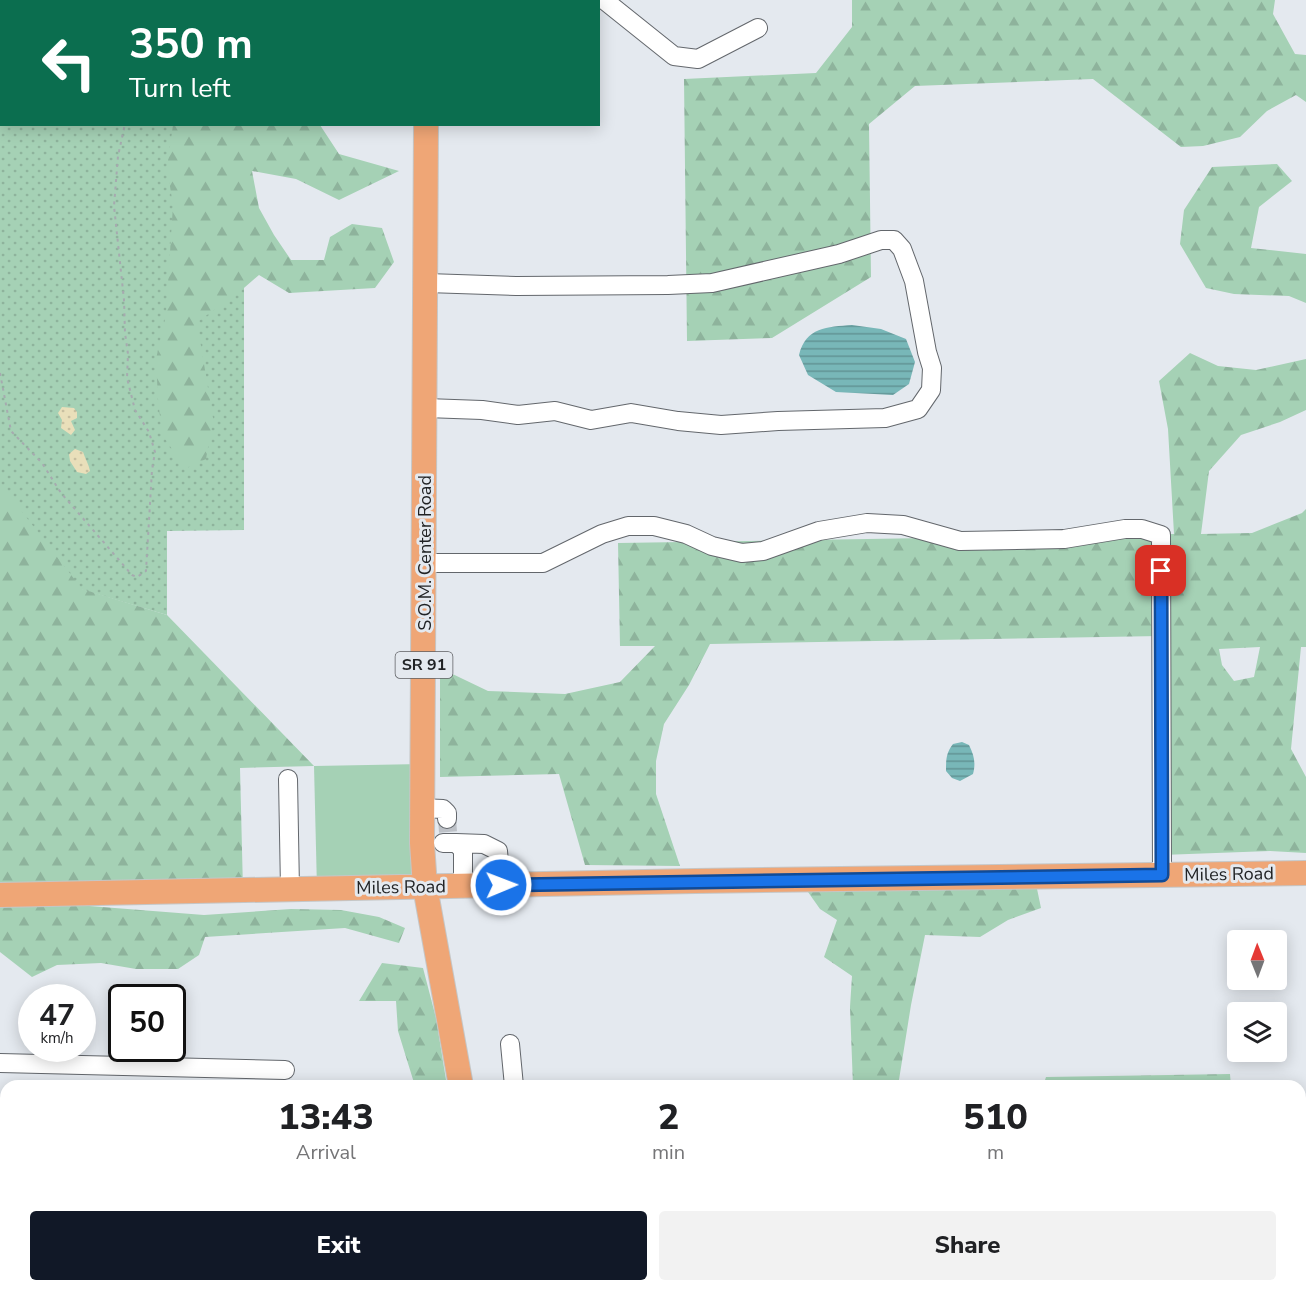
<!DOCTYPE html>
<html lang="en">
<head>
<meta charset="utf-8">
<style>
  body { margin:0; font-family:"Nunito Sans",sans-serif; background:#f2f2f2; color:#202124; height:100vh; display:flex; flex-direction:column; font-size:22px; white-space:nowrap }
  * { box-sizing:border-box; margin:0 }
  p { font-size:20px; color:#757577 }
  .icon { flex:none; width:33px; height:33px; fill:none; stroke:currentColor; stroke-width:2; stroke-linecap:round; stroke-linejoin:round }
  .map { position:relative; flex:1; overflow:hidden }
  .side { position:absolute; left:0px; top:1080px; width:1306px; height:212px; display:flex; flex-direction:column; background:#fff; border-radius:18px 18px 0 0; box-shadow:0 3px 15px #0003 }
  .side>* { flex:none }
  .top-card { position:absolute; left:0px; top:0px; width:600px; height:126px; box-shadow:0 3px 15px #0003; background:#0b6e4f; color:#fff; overflow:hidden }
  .needle { width:39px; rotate:359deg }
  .controls { position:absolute; left:1227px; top:930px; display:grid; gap:12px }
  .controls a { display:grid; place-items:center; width:60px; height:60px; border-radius:6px; background:#fff; box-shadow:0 3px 15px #0003; font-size:30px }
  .speed { position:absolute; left:18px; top:984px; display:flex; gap:12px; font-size:30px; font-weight:700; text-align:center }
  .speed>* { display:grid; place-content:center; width:78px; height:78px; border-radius:50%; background:#fff; box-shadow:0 3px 15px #0003; line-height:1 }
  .speed small { font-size:15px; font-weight:400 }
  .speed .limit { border:3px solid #111; border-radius:9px; background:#fff; color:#111 }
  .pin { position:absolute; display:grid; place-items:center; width:51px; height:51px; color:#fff; margin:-26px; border-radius:12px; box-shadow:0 3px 9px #0006 }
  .me { position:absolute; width:66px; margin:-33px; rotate:89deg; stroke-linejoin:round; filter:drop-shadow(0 0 4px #0008) }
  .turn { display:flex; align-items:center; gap:21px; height:126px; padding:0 30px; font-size:27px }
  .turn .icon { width:78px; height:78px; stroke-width:2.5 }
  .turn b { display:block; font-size:42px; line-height:51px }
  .eta { display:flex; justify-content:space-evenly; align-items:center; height:102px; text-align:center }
  .eta b { font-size:36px; font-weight:800; line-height:42px }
  .cta { display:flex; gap:12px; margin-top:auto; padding:12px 30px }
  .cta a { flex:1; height:69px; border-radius:6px; background:#111827; color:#fff; font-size:24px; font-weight:800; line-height:69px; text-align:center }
  .cta a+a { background:#f2f2f2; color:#202124 }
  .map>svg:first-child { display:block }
  .grass { fill:url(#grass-dots) }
  .forest { fill:url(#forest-firs); fill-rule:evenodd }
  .sand { fill:url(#sand-dots) }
  .park { fill:#a5d1b5 }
  .water { fill:url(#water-rules) }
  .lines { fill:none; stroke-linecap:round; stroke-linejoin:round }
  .stream { stroke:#78b7b8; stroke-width:4 }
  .minor-tunnel { stroke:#bdc1c7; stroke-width:18; stroke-dasharray:18 9; stroke-linecap:butt }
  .minor-casing { stroke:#63676c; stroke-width:20 }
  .major-casing { stroke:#c5c6c6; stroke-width:26 }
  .path { stroke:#a6aaaf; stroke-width:2; stroke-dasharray:3 4.5; stroke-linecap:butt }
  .minor { stroke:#fff; stroke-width:18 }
  .major { stroke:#efa676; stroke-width:24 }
  .route-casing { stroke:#114b97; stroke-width:15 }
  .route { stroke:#1a73e8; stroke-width:10 }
  .labels { text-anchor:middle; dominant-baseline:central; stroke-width:6; stroke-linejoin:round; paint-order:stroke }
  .shield { fill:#e4e9ef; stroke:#5c5e62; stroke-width:1.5 }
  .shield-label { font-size:16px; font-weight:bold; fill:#212325 }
  .street-label { font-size:18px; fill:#212325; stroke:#e4e9ef }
</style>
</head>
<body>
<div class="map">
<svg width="1306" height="1291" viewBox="0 0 1306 1291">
  <defs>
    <pattern id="grass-dots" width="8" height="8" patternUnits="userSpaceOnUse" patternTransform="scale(1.5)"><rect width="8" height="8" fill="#a5d1b5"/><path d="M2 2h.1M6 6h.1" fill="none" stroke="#8eb39c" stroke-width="1.8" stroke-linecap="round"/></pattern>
    <pattern id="forest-firs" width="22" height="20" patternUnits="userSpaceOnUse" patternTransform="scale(1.5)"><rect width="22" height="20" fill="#a5d1b5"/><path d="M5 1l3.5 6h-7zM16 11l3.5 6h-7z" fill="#8eb39c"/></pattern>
    <pattern id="sand-dots" width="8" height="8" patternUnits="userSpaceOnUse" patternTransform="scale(1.5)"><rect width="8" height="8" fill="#e9dfba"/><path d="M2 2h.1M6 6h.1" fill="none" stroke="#c8bfa0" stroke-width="1.8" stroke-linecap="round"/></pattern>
    <pattern id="water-rules" width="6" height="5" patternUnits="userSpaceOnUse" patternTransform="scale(1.5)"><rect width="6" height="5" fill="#78b7b8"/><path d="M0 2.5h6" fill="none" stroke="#629495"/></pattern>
  </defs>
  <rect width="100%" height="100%" fill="#e4e9ef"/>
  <path class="grass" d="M0 0H244L2 2V124L244 125V530L167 531V615L0 565Z"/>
  <path class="forest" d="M852 0H1275L1273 14 1295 54 1306 55V102L1296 95 1267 111 1240 137 1203 146 1181 147 1093 79 915 86 869 124 871 277 772 338 687 341 684 79 816 73 852 27Z
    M173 125H320L339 154 399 171 339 200 296 179 252 171 259 208 274 235 291 260H324L330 237 352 224 382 228 394 262 375 288 289 293 259 275 237 294 197 322 213 418 206 459 185 469 162 434 158 399 156 359 166 315 173 205 167 168Z
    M1277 164 1292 181 1259 207 1251 248 1306 254V303L1289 296 1234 294 1206 288 1180 244 1184 210 1212 167Z
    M1190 353 1218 366 1256 370 1306 359V410L1280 422 1241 435 1209 471 1201 534 1252 533 1302 513 1306 509V647H1301L1291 749 1306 777V853L1270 851 1162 855 1160 636 710 644 689 685 664 724 656 761V794L680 866 585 865 559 774 440 777V668L488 691 565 694 620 682 655 646H620L618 543 1174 534 1168 429 1159 381ZM1260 647 1254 677 1234 681 1222 665 1219 649Z
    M0 490 9 495 82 589 167 615 314 766 240 768 243 890 0 895Z
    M1036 884 1041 908 1008 920 980 937 925 935 911 1005 898 1086H853L850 1007 852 976 824 957 837 920 820 909 808 892Z
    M0 899 204 915 291 909 341 910 379 917 405 928 399 943 345 928 205 937 199 955 178 969H136L101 963 57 965 32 977 0 952Z
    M382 963 423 968 436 1018 447 1086H415L398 1031 396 1001H359Z
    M1230 1074 1231 1086H1043L1046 1077Z
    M0 1168 6 1173V1248L0 1249Z
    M289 1286H486L487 1291H293Z
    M602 1286H1259L1260 1291H659Z"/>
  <path class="sand" d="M62 407 74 408 77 412V418L71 421 75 430 71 435 61 428 62 420 58 413Z
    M75 449 83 452C85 458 89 465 90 471L86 474 77 472 70 461 69 454Z"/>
  <path class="park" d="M422 764 425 887 317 889 314 766Z"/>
  <path class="water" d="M852 325 881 329 906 339 915 362 909 384 893 395 836 392 808 375 799 355C806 327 827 327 852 325Z
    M962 742 969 745C974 755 976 763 973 774L960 781 952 778 946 771C946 760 946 753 953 744Z"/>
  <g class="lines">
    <path class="stream" d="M0 1234 6 1232
      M691 1286 692 1291"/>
    <path class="minor-tunnel" d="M447 819 448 832"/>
    <g class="minor-casing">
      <path id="minor" d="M604 0 674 56 698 59 758 28
        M426 408 482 410 518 415 555 411 591 420 631 413 678 421 721 425 778 421 885 418 918 409 931 390 932 368 927 352 914 281 902 249 894 240H881L839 254 712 283 668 285 516 286 427 283
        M425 563H543L602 534 628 526H654L686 534 712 546 742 553 763 551 819 531 867 523 903 525 960 541 1064 539 1125 529H1142L1161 535 1162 875
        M288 779 290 889
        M421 808 443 809 447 813V819
        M443 843H456L463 850V886
        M456 843 484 844 498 851 501 885
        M510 1044 514 1086
        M0 1063 285 1070"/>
    </g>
    <g class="major-casing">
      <path id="major" d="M427 2V0
        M426 124 422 843 425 887 461 1086
        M0 895 695 881 1306 873
        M497 1286 498 1291"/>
    </g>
    <path class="path" d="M145 2 146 0
      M0 373 11 431 42 463 61 493 132 575 137 577 146 571 152 470 155 452 149 432 135 410 127 378 128 354 125 333 124 300 114 206 118 156 125 124"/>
    <use href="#minor" class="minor"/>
    <use href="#major" class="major"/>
  </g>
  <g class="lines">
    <g class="route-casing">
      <path id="route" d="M501 885 1162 875 1161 571"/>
    </g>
    <use href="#route" class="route"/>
  </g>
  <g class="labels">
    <rect class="shield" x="395.5" y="652" width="57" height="26" rx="4.5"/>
    <g class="shield-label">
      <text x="424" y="665">SR 91</text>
    </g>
    <g class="street-label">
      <text transform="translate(425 553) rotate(-90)">S.O.M. Center Road</text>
      <text transform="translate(1229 874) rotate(-1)">Miles Road</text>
      <text transform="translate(401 887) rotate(-1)">Miles Road</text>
    </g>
  </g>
</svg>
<div class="controls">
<a><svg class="needle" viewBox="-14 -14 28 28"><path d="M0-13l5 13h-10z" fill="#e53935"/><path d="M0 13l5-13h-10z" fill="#757577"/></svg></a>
<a><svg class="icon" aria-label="layers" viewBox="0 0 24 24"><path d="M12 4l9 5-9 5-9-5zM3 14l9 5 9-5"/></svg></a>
</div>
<div class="speed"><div>47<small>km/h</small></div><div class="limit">50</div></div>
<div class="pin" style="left:1161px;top:571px;background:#d93025"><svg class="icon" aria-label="arrive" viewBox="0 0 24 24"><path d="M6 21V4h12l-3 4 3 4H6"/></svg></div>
<svg class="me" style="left:501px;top:885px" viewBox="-20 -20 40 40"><circle r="17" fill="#1a73e8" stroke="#fff" stroke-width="3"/><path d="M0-11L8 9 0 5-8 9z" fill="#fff"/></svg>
<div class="top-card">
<div class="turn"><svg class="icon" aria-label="left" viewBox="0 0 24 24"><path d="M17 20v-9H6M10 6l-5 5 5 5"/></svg><div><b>350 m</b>Turn left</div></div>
</div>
<section class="side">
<div class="eta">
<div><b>13:43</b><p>Arrival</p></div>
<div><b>2</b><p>min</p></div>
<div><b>510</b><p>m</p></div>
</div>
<div class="cta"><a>Exit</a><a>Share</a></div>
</section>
</div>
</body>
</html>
